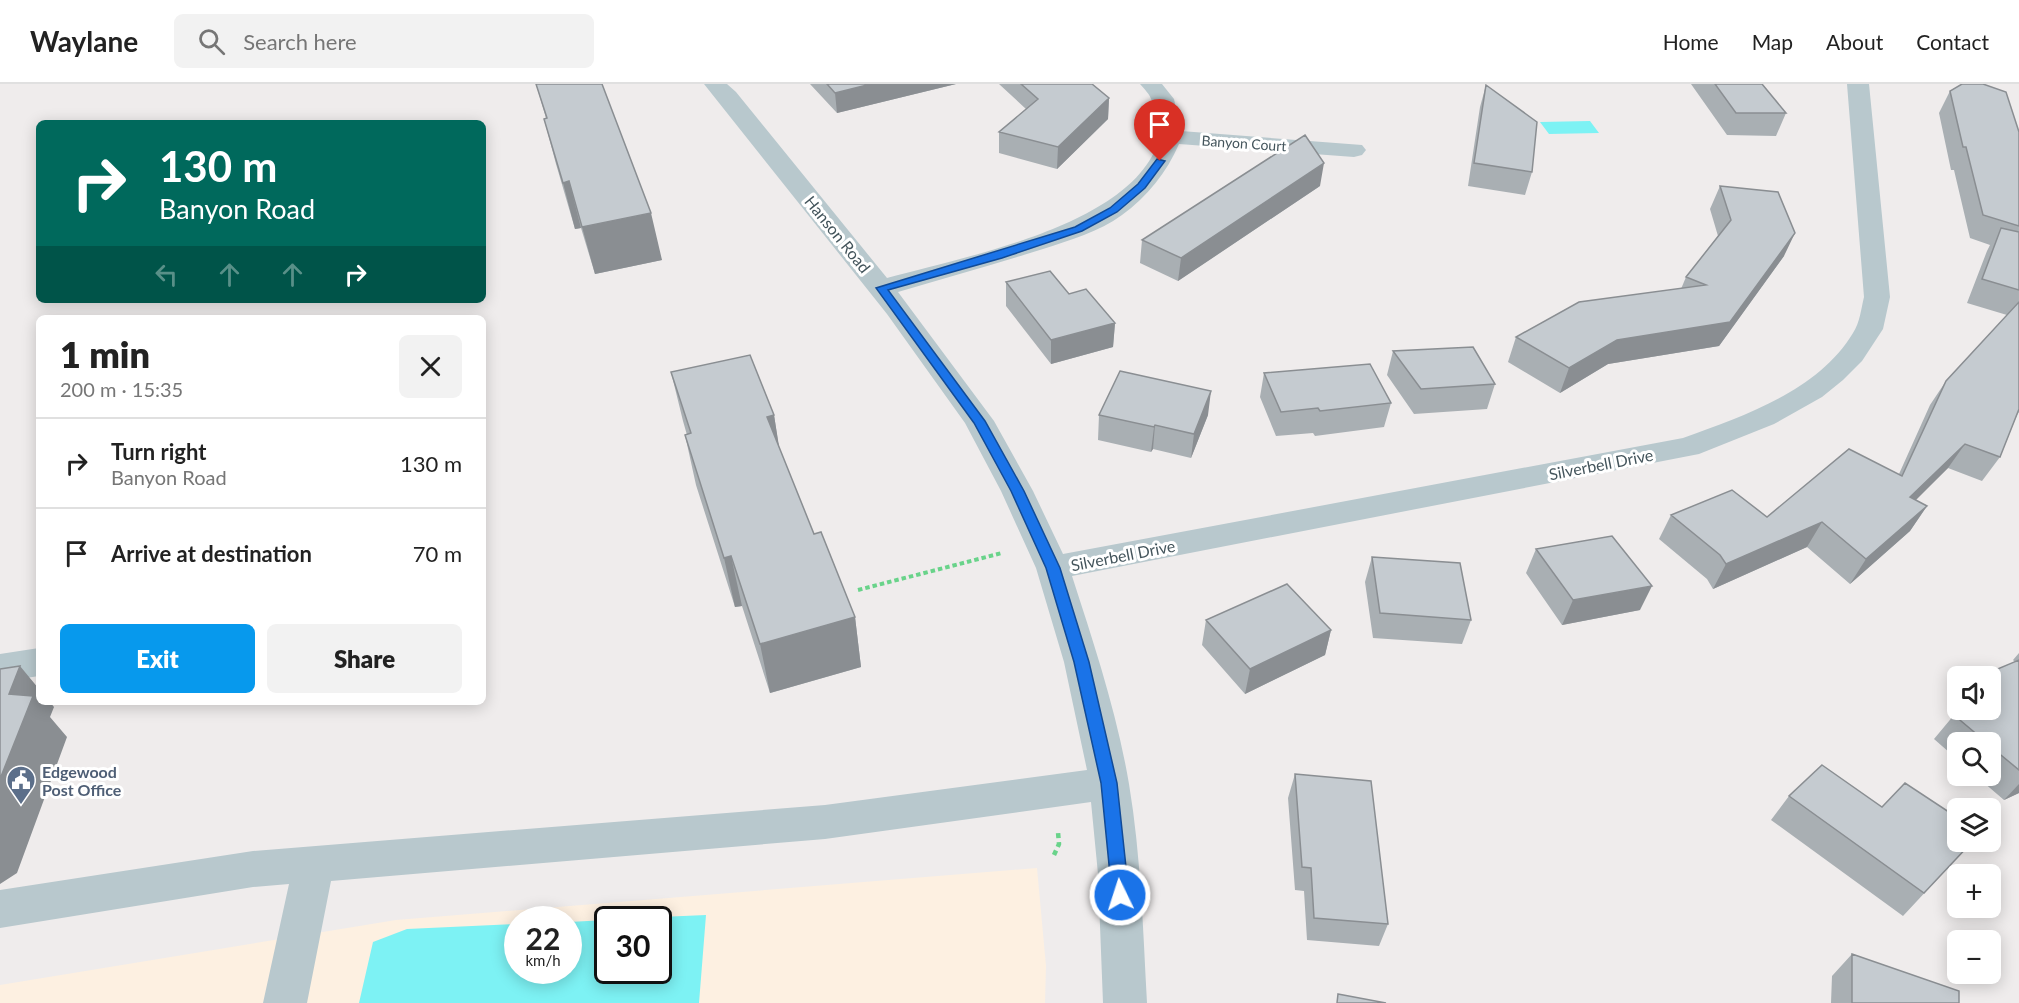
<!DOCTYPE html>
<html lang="en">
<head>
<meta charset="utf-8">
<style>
  body { margin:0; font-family:Lato,sans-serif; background:#f2f2f2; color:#222; height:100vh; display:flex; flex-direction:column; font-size:22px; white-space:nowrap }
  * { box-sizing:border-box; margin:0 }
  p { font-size:20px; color:#767676 }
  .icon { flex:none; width:33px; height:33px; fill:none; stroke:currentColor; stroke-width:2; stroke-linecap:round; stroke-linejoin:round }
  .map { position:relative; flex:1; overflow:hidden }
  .panel { position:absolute; left:36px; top:231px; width:450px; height:390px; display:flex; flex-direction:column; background:#fff; border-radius:9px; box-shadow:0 3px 15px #0003 }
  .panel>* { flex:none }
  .hud { position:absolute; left:36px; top:36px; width:450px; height:183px; border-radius:9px; box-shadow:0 3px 15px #0003; background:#00695c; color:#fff; overflow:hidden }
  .fabs { position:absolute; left:1947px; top:582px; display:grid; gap:12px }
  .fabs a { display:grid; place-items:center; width:54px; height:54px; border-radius:9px; background:#fff; box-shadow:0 3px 15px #0003; font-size:30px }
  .speed { position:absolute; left:504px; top:822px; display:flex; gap:12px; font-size:30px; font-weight:700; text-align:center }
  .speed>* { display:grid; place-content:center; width:78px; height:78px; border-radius:50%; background:#fff; box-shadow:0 3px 15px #0003; line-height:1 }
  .speed small { font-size:15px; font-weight:400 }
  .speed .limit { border:3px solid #111; border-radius:9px; background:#fff; color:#111 }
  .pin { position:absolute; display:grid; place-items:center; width:51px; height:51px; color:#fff; margin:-62px -26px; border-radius:50% 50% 50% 0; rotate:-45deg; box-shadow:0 0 6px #0007 }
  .pin .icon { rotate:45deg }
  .me { position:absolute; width:66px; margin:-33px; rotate:356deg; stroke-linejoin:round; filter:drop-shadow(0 0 4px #0008) }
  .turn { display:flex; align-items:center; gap:21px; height:126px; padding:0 24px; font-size:27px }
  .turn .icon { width:78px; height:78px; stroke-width:2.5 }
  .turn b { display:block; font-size:42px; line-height:51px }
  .lanes { display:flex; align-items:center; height:57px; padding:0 24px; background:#0003; justify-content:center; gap:30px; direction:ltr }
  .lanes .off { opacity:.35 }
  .round { display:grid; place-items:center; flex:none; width:63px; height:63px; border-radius:9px; background:#f2f2f2 }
  .summary { display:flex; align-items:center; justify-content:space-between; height:102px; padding:0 24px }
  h1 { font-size:36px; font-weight:800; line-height:45px }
  .button { display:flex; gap:12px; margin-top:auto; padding:12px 24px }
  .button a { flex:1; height:69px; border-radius:9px; background:#0799ed; color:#fff; font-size:24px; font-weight:800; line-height:69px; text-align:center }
  .button a+a { background:#f2f2f2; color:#222 }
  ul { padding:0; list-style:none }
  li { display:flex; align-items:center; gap:18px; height:90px; padding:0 24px; border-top:2px solid #e0e0e0 }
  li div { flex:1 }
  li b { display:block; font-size:22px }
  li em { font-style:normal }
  header { display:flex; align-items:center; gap:36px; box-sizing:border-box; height:84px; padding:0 30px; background:#fff; border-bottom:2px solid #e0e0e0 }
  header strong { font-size:28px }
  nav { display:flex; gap:33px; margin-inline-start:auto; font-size:21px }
  .search { width:420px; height:54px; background:#f2f2f2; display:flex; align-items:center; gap:15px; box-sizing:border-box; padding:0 21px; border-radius:9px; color:#767676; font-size:22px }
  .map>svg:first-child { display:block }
  .commercial { fill:#fdf0e1; fill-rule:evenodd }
  .water { fill:#7df2f4 }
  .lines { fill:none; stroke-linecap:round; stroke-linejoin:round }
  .path-far1 { stroke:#69d38a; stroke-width:4; stroke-dasharray:4.5 3; stroke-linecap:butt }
  .path { stroke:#69d38a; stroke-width:4.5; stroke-dasharray:5 4; stroke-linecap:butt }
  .minor { fill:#b8c8cd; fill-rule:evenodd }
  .wall { fill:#a9afb3 }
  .shaded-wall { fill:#8a8e92 }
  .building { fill:#c5cbd0; stroke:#8a8e92; stroke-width:1.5 }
  .route { fill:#1a73e8; stroke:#114b97; stroke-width:1.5 }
  .labels { text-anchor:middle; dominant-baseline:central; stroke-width:6; stroke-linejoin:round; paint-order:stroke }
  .far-street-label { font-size:14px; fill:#43545b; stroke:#fff }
  .street-label { font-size:16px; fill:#43545b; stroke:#fff }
  .service-label { font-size:16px; font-weight:bold; fill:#4e5e75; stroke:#fff; text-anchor:start }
</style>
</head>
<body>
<header>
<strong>Waylane</strong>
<div class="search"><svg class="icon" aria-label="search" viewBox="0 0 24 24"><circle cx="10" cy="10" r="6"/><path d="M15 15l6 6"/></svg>Search here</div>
<nav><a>Home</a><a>Map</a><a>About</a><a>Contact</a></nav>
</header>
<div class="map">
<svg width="2019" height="919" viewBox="0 0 2019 919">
  <rect width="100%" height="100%" fill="#efecec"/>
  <path class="commercial" d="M1037 784 1046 882 1045 919H0V901L396 836ZM518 836H568V886H518ZM608 836H658V886H608Z"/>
  <path class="water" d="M1590 37 1599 49 1549 50 1540 38Z
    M706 831 699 919H359L373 858 407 845 517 840 518 886H568L569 838 607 836 608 886H658V836L614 835Z"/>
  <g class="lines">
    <path class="path-far1" d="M858 506 1002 469"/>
    <path class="path" d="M1054 771 1059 760 1058 748"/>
    <path class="minor" d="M704 0H727L736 8 887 194C962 173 1135 142 1159 55 1161 46 1156 22 1151 15 1149 9 1144 5 1140 0H1162L1174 15 1181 47 1362 61 1366 66 1362 71 1354 73 1179 60C1167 88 1147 113 1122 131 1099 148 1070 156 1043 165 995 180 946 194 898 208L994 337 1033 407 1063 470 1683 354C1744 332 1818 307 1853 249 1860 238 1861 225 1864 213L1847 0H1869L1890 213 1883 245 1862 277 1843 296 1822 313 1774 340 1699 370 1072 492C1094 560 1117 629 1129 700 1141 772 1143 846 1147 919H1103L1098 790 1091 718 825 755 331 797 307 919H263L289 800 253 803 0 844V806L253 767 825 721 1087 686 1064 578 1036 484 1001 407 965 339 887 230Z
      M39 564V592L0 598V570Z"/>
  </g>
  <path class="wall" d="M536 0 662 176 595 190 581 144 575 145 556 80 544 35 546 34Z
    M810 0H956L837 29Z
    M999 0H1092L1109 14 1108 35 1057 85 999 69V48L1026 25Z
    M1691 0H1762L1786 29 1776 52 1727 51Z
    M1486 1 1532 88 1525 111 1468 102 1480 23Z
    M1950 7 2019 48V328L2017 331 2000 373 1982 397 1948 384 1915 416 1927 422 1910 447 1850 500 1807 463 1713 505 1707 495 1659 455 1671 431 1767 433 1899 390 1930 321 1946 297 2007 231 1967 219 1987 167 1990 161 1970 154 1954 86H1951L1939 29Z
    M1320 102 1178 197 1140 179 1142 156Z
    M1720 102 1784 172 1719 262 1608 280 1560 309 1508 278 1516 253 1681 205 1686 193 1718 152 1710 125Z
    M1006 198 1069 210 1115 239 1113 263 1051 280 1006 222Z
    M1393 267 1495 300 1487 325 1414 330 1387 291Z
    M671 288 774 331 779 364 814 450 855 533 861 583 770 609 742 522 735 523 696 401 685 351H687L683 337Z
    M1264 289 1391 319 1384 343 1315 352 1313 349 1276 352 1260 313Z
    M1099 331H1208L1191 374 1153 365 1151 368 1098 356Z
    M1536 465 1640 526 1562 541 1526 489Z
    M1372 473 1471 536 1462 560 1373 554 1365 498Z
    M1206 536 1331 546 1325 571 1245 610 1202 561Z
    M2019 569V709L2004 716 1976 692H1990V658H1958V676L1934 655 1954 631 1957 630 1948 622 1958 611V626H1990L2015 578 2013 576Z
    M1295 690 1388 840 1379 862 1307 856 1304 807 1295 806 1288 714Z
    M1789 712 1882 723 1972 758 1903 832 1771 736Z
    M1852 870 1959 919H1831L1832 892Z"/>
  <path class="shaded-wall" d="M871 0H956L837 29 835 9Z
    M1109 14 1108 35 1057 85 1058 63Z
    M1324 79 1320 102 1178 197 1181 174Z
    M569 97 581 144 575 145 563 99Z
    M651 129 662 176 595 190 582 143Z
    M1795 149 1784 172 1719 262 1608 280 1560 309 1569 284Z
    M1115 239 1113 263 1051 280V256Z
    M1211 307 1208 331 1191 374 1194 350Z
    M774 331 782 381 767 333Z
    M1155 341 1153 365 1151 368 1154 343Z
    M1965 360 1948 384 1894 438 1910 413Z
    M1927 422 1910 447 1850 500 1866 475Z
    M1822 438 1807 463 1713 505 1726 480Z
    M731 472 742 522 735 523 724 474Z
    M1652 502 1640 526 1562 541 1573 516Z
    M855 533 861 583 770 609 760 560Z
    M1331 546 1325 571 1245 610 1250 585Z
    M20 582 39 605V618H50L54 623 50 633 67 653 17 789 0 800V695L9 610Z
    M2019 700V709L2004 716Z"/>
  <path class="building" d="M536 0H602L651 129 582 143 569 97 563 99 544 35 547 34Z
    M827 0H871L835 9Z
    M1021 0H1092L1109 14 1058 63 999 48 1038 15Z
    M1715 0H1762L1786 29H1736Z
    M1962 0H1983L2006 8 2019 48V142L1983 131 1966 63H1963L1950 7Z
    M1486 1 1537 38 1532 88 1474 79Z
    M1305 51 1324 79 1181 174 1142 156Z
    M1720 102 1778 108 1795 149 1730 238 1617 256 1569 284 1516 253 1579 218 1706 201 1686 193 1731 136Z
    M2001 144 2019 148V206L1982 195Z
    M1050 187 1069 210 1086 205 1115 239 1051 256 1006 198Z
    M2019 218V325L2000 373 1965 360 1910 413 1927 422 1866 475 1822 438 1726 480 1720 471 1671 431 1732 406 1767 433 1849 365 1902 392 1946 297Z
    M1473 263 1495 300 1421 305 1393 267Z
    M750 271 774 331 767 333 814 450 821 448 855 533 760 560 731 472 724 474 685 351 691 349 671 288Z
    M1370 280 1391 319 1320 327 1318 324 1281 328 1264 289Z
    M1120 287 1211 307 1194 350 1155 341 1154 343 1099 331Z
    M1612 452 1652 502 1573 516 1536 465Z
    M1372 473 1460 479 1471 536 1380 529Z
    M1287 500 1331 546 1250 585 1206 536Z
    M2019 576V686L1990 662V658H1986L1954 631 1966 626H1990V592H1981Z
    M20 582 9 610 33 612 0 695V585Z
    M1822 681 1882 723 1905 699 1958 734V758H1972L1924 809 1789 712Z
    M1295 690 1371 697 1388 840 1314 834 1311 784 1302 783Z
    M1852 870 1959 907V919H1852Z
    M1338 910 1386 919H1337Z"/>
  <path class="route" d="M1157 75 1165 77 1145 104 1117 128 1082 147 1002 174 888 206 985 337 1024 407 1060 484 1089 578 1117 699 1129 811 1126 816 1120 819 1114 816 1112 811 1101 699 1074 578 1046 484 1011 407 974 339 876 204 1075 143 1110 124 1138 100Z"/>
  <defs>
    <g id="civic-pin" transform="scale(1.5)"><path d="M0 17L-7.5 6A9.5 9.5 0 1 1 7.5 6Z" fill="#5c6f8a" stroke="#fff"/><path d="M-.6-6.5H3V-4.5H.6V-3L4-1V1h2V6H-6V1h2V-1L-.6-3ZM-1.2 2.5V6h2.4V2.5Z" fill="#fff"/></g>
  </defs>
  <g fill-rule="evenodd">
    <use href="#civic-pin" x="21" y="696"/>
  </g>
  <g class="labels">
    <g class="far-street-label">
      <text transform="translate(1244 59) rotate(4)">Banyon Court</text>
    </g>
    <g class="street-label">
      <text transform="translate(838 150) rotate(51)">Hanson Road</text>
      <text transform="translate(1601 380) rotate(-11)">Silverbell Drive</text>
      <text transform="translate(1123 471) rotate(-11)">Silverbell Drive</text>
    </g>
    <g class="service-label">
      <text x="42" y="687">Edgewood<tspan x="42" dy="18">Post Office</tspan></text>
    </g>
  </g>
</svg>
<div class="fabs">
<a><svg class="icon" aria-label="sound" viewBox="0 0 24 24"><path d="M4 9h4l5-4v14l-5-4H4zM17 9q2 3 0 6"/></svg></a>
<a><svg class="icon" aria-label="search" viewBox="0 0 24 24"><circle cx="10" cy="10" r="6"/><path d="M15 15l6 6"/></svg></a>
<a><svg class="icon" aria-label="layers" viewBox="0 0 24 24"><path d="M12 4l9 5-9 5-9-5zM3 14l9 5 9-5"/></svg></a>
<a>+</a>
<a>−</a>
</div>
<div class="speed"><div>22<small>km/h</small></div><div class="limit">30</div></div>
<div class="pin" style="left:1160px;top:77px;background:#d93025"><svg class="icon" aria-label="arrive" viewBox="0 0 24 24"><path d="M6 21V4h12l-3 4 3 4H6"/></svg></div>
<svg class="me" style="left:1120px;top:811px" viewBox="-20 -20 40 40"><circle r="17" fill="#1a73e8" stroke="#fff" stroke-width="3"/><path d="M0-11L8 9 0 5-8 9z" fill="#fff"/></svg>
<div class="hud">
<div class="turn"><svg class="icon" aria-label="right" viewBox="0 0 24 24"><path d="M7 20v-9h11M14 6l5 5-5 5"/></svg><div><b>130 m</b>Banyon Road</div></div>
<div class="lanes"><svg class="icon off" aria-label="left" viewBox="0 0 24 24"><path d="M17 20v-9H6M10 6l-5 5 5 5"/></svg><svg class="icon off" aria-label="ahead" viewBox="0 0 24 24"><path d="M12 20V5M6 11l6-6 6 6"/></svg><svg class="icon off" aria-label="ahead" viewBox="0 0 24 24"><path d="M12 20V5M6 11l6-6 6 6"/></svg><svg class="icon" aria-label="right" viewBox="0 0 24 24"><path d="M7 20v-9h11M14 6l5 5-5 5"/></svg></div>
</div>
<section class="panel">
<div class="summary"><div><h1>1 min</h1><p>200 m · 15:35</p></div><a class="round"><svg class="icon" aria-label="close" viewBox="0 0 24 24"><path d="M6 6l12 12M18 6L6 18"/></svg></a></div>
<ul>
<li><svg class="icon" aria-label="right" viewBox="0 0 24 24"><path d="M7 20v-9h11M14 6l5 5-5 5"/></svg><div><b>Turn right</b><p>Banyon Road</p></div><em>130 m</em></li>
<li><svg class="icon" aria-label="arrive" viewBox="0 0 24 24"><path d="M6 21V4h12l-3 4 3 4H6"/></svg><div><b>Arrive at destination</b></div><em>70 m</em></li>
</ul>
<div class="button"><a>Exit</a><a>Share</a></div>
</section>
</div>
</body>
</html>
